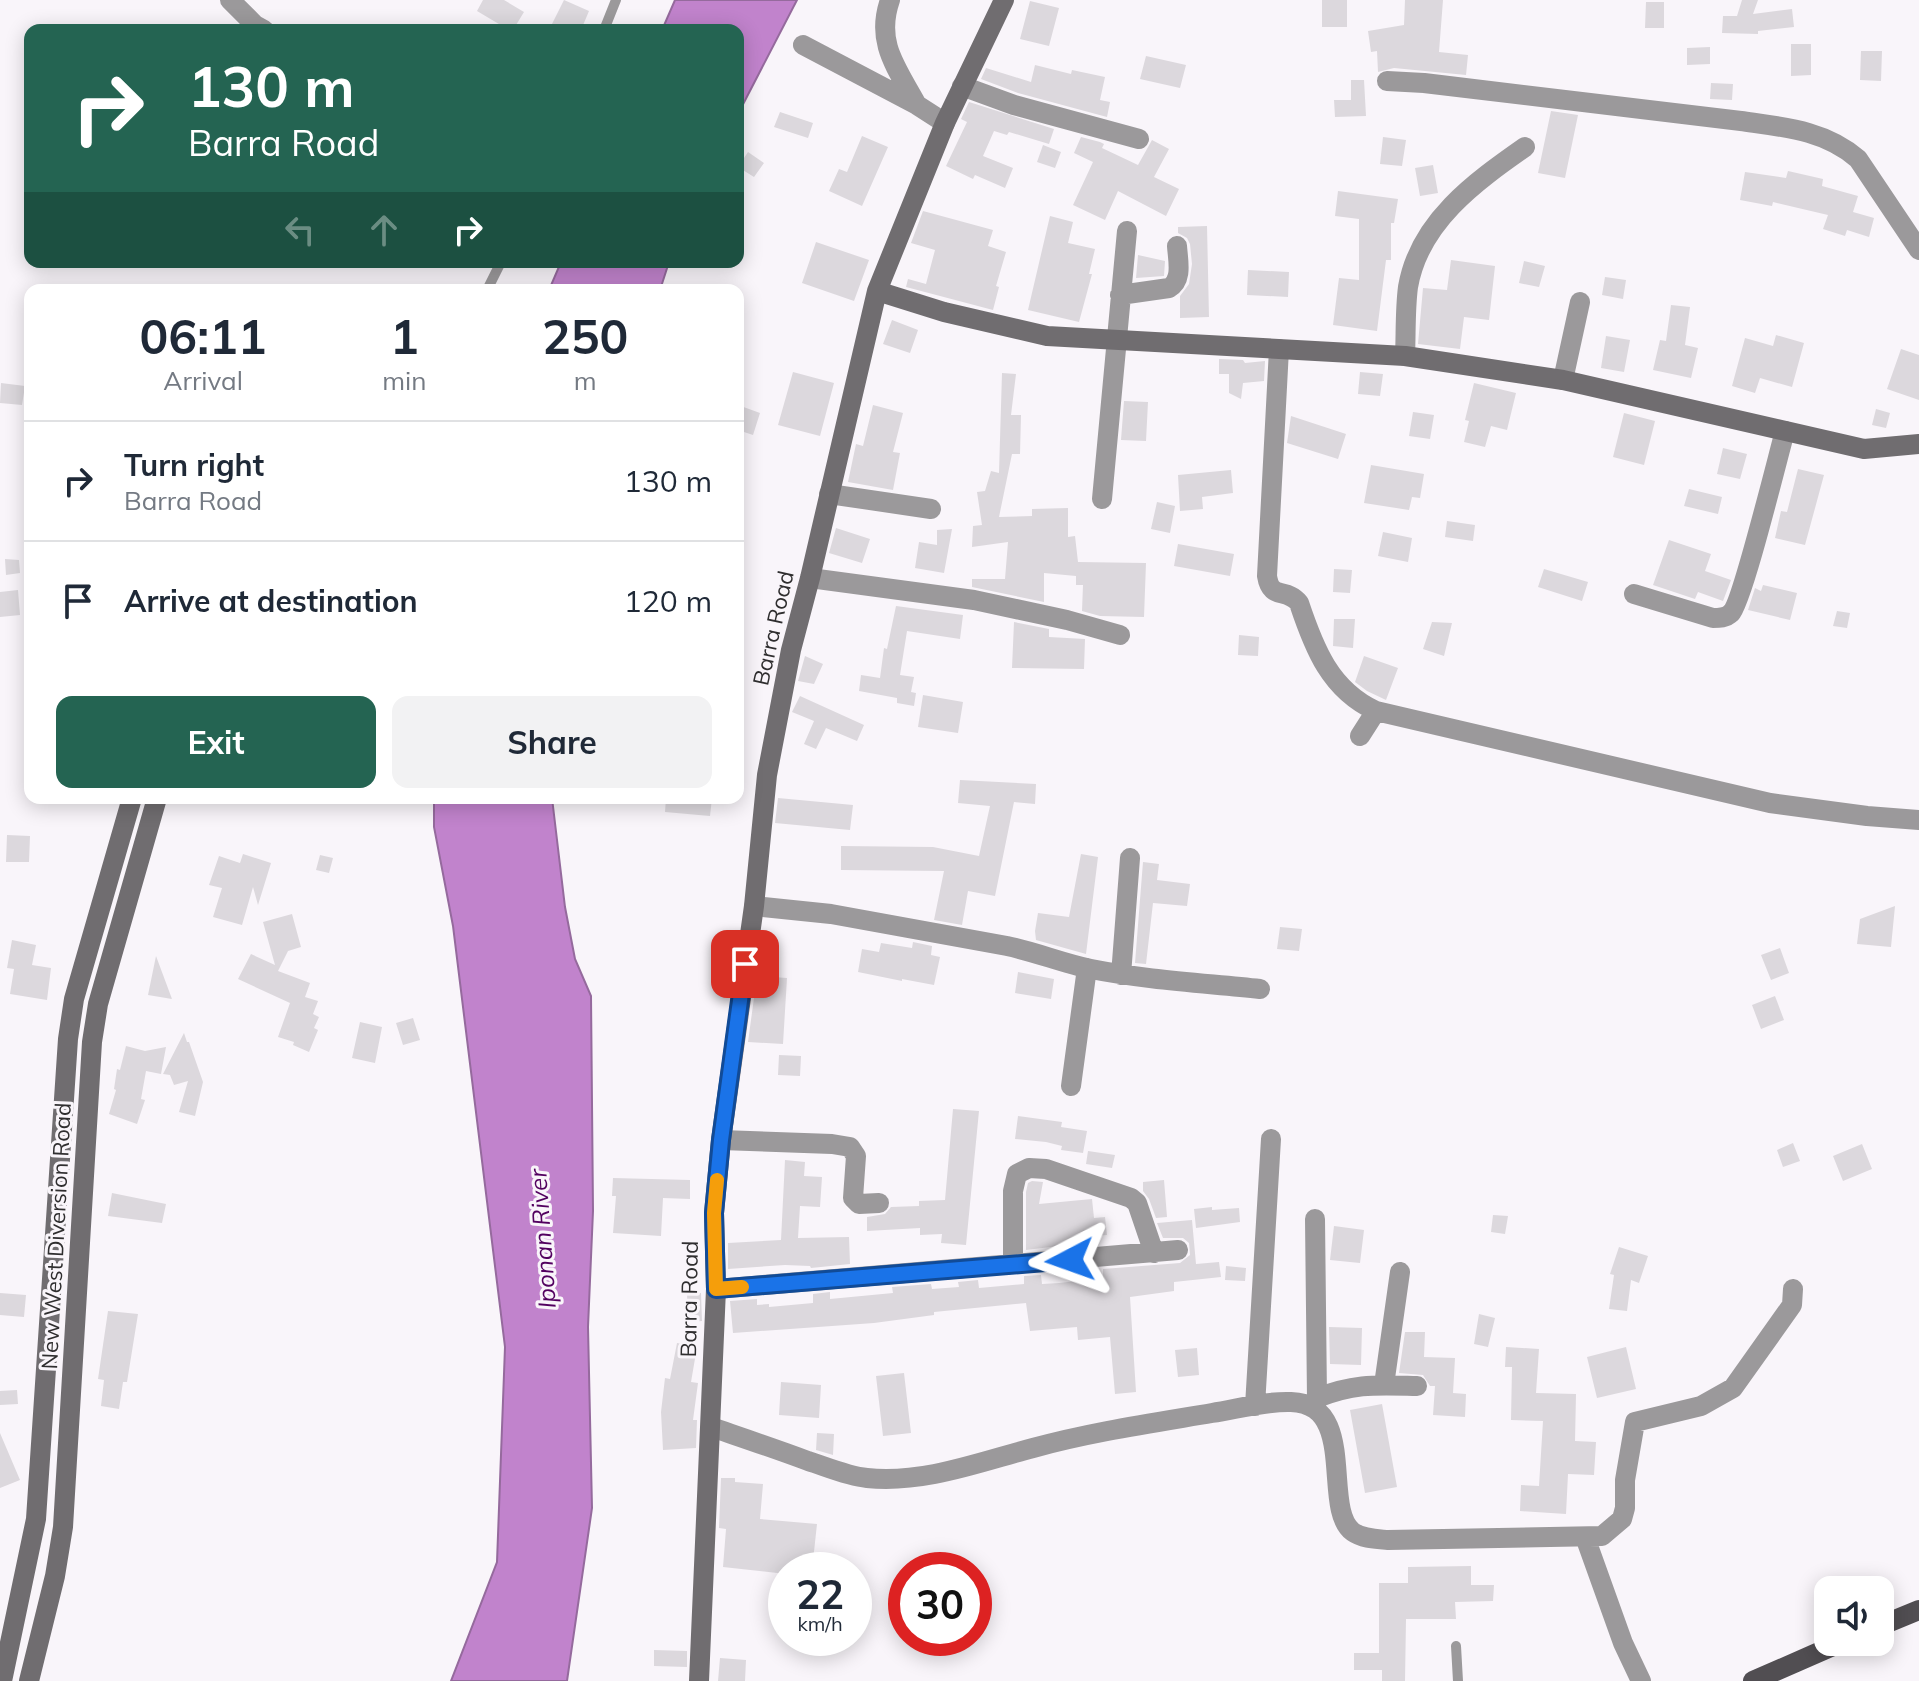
<!DOCTYPE html>
<html lang="en">
<head>
<meta charset="utf-8">
<style>
  body { margin:0; font-family:Mulish,sans-serif; background:#f2f2f3; color:#1f2937; height:100vh; display:flex; flex-direction:column; font-size:30px; white-space:nowrap }
  * { box-sizing:border-box; margin:0 }
  p { font-size:26px; color:#747a83 }
  .icon { flex:none; width:44px; height:44px; fill:none; stroke:currentColor; stroke-width:2; stroke-linecap:round; stroke-linejoin:round }
  .map { position:relative; flex:1; overflow:hidden }
  .panel { position:absolute; left:24px; top:284px; width:720px; height:520px; display:flex; flex-direction:column; background:#fff; border-radius:16px; box-shadow:0 4px 20px #0003 }
  .panel>* { flex:none }
  .banner { position:absolute; left:24px; top:24px; width:720px; height:244px; border-radius:16px; box-shadow:0 4px 20px #0003; background:#246452; color:#fff; overflow:hidden }
  .tools { position:absolute; left:1814px; top:1576px; display:grid; gap:16px }
  .tools a { display:grid; place-items:center; width:80px; height:80px; border-radius:16px; background:#fff; box-shadow:0 4px 20px #0003; font-size:40px }
  .speed { position:absolute; left:768px; top:1552px; display:flex; gap:16px; font-size:40px; font-weight:700; text-align:center }
  .speed>* { display:grid; place-content:center; width:104px; height:104px; border-radius:50%; background:#fff; box-shadow:0 4px 20px #0003; line-height:1 }
  .speed small { font-size:20px; font-weight:400 }
  .speed .limit { border:12px solid #d22; background:#fff; color:#111 }
  .pin { position:absolute; display:grid; place-items:center; width:68px; height:68px; color:#fff; margin:-34px; border-radius:16px; box-shadow:0 4px 12px #0006 }
  .me { position:absolute; width:88px; margin:-44px; rotate:266deg; stroke-linejoin:round; filter:drop-shadow(0 0 6px #0008) }
  .turn { display:flex; align-items:center; gap:28px; height:168px; padding:0 32px; font-size:36px }
  .turn .icon { width:104px; height:104px; stroke-width:2.5 }
  .turn b { display:block; font-size:56px; line-height:68px }
  .lanes { display:flex; align-items:center; height:76px; padding:0 32px; background:#0003; justify-content:center; gap:40px; direction:ltr }
  .lanes .off { opacity:.35 }
  .eta { display:flex; justify-content:space-evenly; align-items:center; height:136px; text-align:center }
  .eta b { font-size:48px; font-weight:700; line-height:56px }
  .cta { display:flex; gap:16px; margin-top:auto; padding:16px 32px }
  .cta a { flex:1; height:92px; border-radius:16px; background:#246452; color:#fff; font-size:32px; font-weight:700; line-height:92px; text-align:center }
  .cta a+a { background:#f2f2f3; color:#1f2937 }
  ul { padding:0; list-style:none }
  li { display:flex; align-items:center; gap:24px; height:120px; padding:0 32px; border-top:2px solid #e0e1e3 }
  li div { flex:1 }
  li b { display:block; font-size:30px }
  li em { font-style:normal }
  .map>svg:first-child { display:block }
  .water { fill:#c183cc; stroke:#956a9d; stroke-width:2 }
  .building { fill:#dcd8dd }
  .lines { fill:none; stroke-linecap:round; stroke-linejoin:round }
  .lane { stroke:#9b999b; stroke-width:10 }
  .street { stroke:#9b999b; stroke-width:20 }
  .secondary { stroke:#706d70; stroke-width:20 }
  .primary { stroke:#514e52; stroke-width:20 }
  .route-casing { stroke:#114b97; stroke-width:20 }
  .route { stroke:#1a73e8; stroke-width:14 }
  .slow { stroke:#f59e0b; stroke-width:14 }
  .labels { text-anchor:middle; dominant-baseline:central; stroke-width:6; stroke-linejoin:round; paint-order:stroke }
  .street-label { font-size:22px; fill:#2f2e2f; stroke:#f9f5fa }
  .water-label { font-size:24px; font-style:italic; fill:#52005f; stroke:#f9f5fa }
</style>
</head>
<body>
<div class="map">
<svg width="1919" height="1681" viewBox="0 0 1919 1681">
  <rect width="100%" height="100%" fill="#f9f5fa"/>
  <path class="water" d="M675 0H797L738 114V30H662Z
    M561 262H669L660 290H549Z
    M434 798H552L565 907 575 959 591 996 593 1211 588 1327 592 1508 567 1681H451L497 1562 505 1347 453 926 434 827Z"/>
  <path class="building" d="M483 0H504L524 12 513 30H509L477 11Z
    M564 0 589 11 581 30H549Z
    M1322 0H1347V27H1322Z
    M1405 0H1443L1439 52 1468 55 1466 75 1394 68 1378 72 1377 51 1371 52 1368 31 1404 25Z
    M1742 0H1758L1753 14 1792 9 1794 27 1758 31V34L1722 33 1723 16H1737Z
    M1030 1 1059 8 1049 46 1020 39Z
    M1646 2H1664V28H1645Z
    M1791 44H1811V75L1791 76Z
    M1710 47V64L1687 65V48Z
    M1861 51H1882L1881 81 1860 80Z
    M1146 56 1186 65 1180 88 1140 79Z
    M1035 65 1071 74 1072 70 1105 77 1100 100 1110 102 1107 117 1018 93 981 79 986 68 1031 82Z
    M1351 80H1364L1366 116 1335 117 1334 100H1351Z
    M1711 83 1733 84 1732 100 1710 99Z
    M969 102 1054 129 1049 144 1009 132 1007 135 994 131 983 156 1013 168 1005 188 975 175 973 179 946 166 967 122 961 119Z
    M1551 111 1578 115 1565 178 1538 173Z
    M780 112 813 123 808 138 774 127Z
    M862 136 888 147 862 206 829 191 839 169 847 172Z
    M1081 137 1100 142 1104 144 1102 148 1138 165 1152 140 1169 149 1154 177 1179 189 1166 216 1118 191 1105 220 1073 205 1093 162 1074 153Z
    M1383 137 1406 140 1402 166 1380 164Z
    M1043 145 1061 152 1055 168 1037 162Z
    M748 152 764 163 754 177 738 167Z
    M1433 165 1438 193 1420 196 1415 168Z
    M1788 171 1823 179 1822 186 1858 196 1853 212 1874 218 1869 237 1847 230 1845 236 1823 229 1828 215 1773 202 1772 206 1740 200 1745 172 1786 178Z
    M1338 191 1398 199 1394 223H1391V260H1386L1377 331 1333 325 1339 278 1359 280V219L1335 216Z
    M923 211 993 230 988 246 1006 252 996 286 999 287 993 310 906 287 908 279 926 284 935 250 911 243Z
    M1050 216 1073 222 1068 243 1095 249 1089 274H1092L1079 322 1028 310Z
    M1207 226 1209 317 1180 318V296L1189 284 1192 264 1190 244 1187 238 1178 233V227Z
    M816 242 869 260 854 301 802 283Z
    M1138 255 1165 261 1164 276 1136 278Z
    M1451 260 1495 266 1489 320 1464 317 1460 349 1418 344 1423 288 1447 290Z
    M1524 261 1545 266 1539 287 1519 283Z
    M1248 270 1289 272 1288 297 1247 295Z
    M1605 277 1626 280 1623 299 1602 295Z
    M1671 305 1690 307 1685 345 1698 348 1691 378 1653 370 1660 340 1666 341Z
    M892 320 918 330 910 353 883 344Z
    M1776 335 1804 343 1792 387 1760 378 1755 393 1732 386 1745 338 1773 346Z
    M1606 336 1630 340 1624 372 1601 368Z
    M1901 349 1919 355V400L1887 389Z
    M1219 359 1243 360 1245 363 1265 361 1264 381 1243 383 1241 399 1229 393V374H1219Z
    M793 372 834 383 820 436 778 425Z
    M1360 372 1383 374 1380 396 1358 394Z
    M1002 373 1016 374 1011 415H1021L1020 454H1012L999 517 1032 516V509L1068 508V537L1075 536 1078 562 1146 563 1144 617 1100 616 1082 611 1083 585H1076V576L1044 573V602L972 587V579H1005L1008 542 972 547 973 526 982 525 977 492 985 491 991 471 999 473Z
    M1 383 25 386 22 405 0 403Z
    M1474 383 1516 393 1507 430 1491 426 1485 447 1464 442 1469 421 1465 420Z
    M1124 401 1148 402 1146 441 1121 440Z
    M738 405 760 413 753 435 738 430Z
    M873 405 903 413 893 452 900 453 893 490 848 482 856 444 863 446Z
    M1876 409 1890 413 1886 428 1872 425Z
    M1413 412 1434 415 1430 439 1409 436Z
    M1624 413 1655 421 1644 465 1613 457Z
    M1291 416 1346 434 1338 459 1287 443Z
    M1723 448 1747 454 1740 479 1717 474Z
    M1371 465 1424 474 1420 498 1412 497 1409 510 1364 503Z
    M1798 469 1824 475 1805 545 1775 538 1781 511 1787 512Z
    M1231 470 1233 493 1202 497 1203 509 1180 511 1178 475Z
    M1689 489 1722 497 1718 514 1684 506Z
    M1157 502 1175 506 1170 533 1151 529Z
    M1447 521 1475 525 1473 541 1445 537Z
    M836 528 870 539 862 563 829 553Z
    M952 529 944 573 915 568 919 542 937 545V530Z
    M1383 532 1412 538 1408 562 1378 556Z
    M1669 540 1711 554 1705 571 1731 580 1723 601 1698 592 1695 599 1653 585Z
    M1178 544 1234 554 1230 576 1174 566Z
    M5 559 19 560 20 573 6 575Z
    M1334 569 1352 570 1350 593 1333 592Z
    M1544 569 1588 582 1582 601 1538 587Z
    M1763 585 1797 593 1790 620 1748 610 1755 588 1761 591Z
    M18 590 20 615 0 617V592Z
    M896 606 963 615 960 639 907 631 900 675 914 677 911 692 916 693 914 706 897 703V698L859 691 861 675 880 678 884 648 887 649Z
    M1837 611 1850 613 1847 628 1833 626Z
    M1334 619H1355L1353 648 1333 646Z
    M1014 622 1049 629V637L1085 639 1084 669 1012 668Z
    M1432 622 1452 623 1444 656 1423 649Z
    M1239 635 1259 637 1258 656 1238 655Z
    M805 656 823 664 814 684 798 681Z
    M1364 656 1398 668 1386 700 1367 691 1355 682Z
    M923 695 963 702 958 733 918 727Z
    M800 696 864 725 857 741 826 728 816 749 804 744 814 721 792 712Z
    M960 780 1036 784 1035 804 1014 802 995 896 968 891 962 925 934 920 944 871 841 870V846L933 847 979 856 990 806 958 803Z
    M666 798H712L710 816 665 812Z
    M778 798 853 805 850 830 775 823Z
    M7 835 30 836 29 862H6Z
    M243 854 271 863 258 905 253 887 242 925 213 917 222 888 209 885 219 856 240 863Z
    M1081 854 1098 857 1086 954 1036 940 1035 931 1038 913 1069 917Z
    M320 855 333 858 329 873 316 870Z
    M1143 862 1159 864 1157 880 1190 884 1187 906 1153 903 1146 964 1135 963Z
    M1895 906 1891 947 1857 944 1860 919Z
    M292 914 301 947 288 951 278 971 310 983 305 997 318 1001 313 1014 319 1017 314 1028 318 1030 309 1052 293 1045 294 1042 278 1037 290 1003 238 979 251 954 275 965 263 922Z
    M1280 927 1302 929 1299 951 1277 949Z
    M12 940 36 945 32 965 51 968 47 1000 10 994 14 969 7 968Z
    M913 942 932 946 931 955 940 957 934 985 902 979V981L858 972 862 949 879 952 881 943 912 948Z
    M1780 948 1789 973 1771 980 1761 955Z
    M156 956 172 999 148 995Z
    M1018 972 1054 979 1051 999 1015 993Z
    M757 976 787 978 783 1044 748 1042Z
    M1775 996 1784 1020 1761 1029 1752 1005Z
    M413 1018 420 1040 403 1045 396 1023Z
    M360 1022 382 1027 375 1063 352 1058Z
    M184 1033 187 1042H189L203 1082 195 1116 179 1112 188 1081 174 1085 170 1075 163 1074Z
    M126 1046 145 1051 166 1047 161 1074 146 1071 141 1099 145 1100 137 1124 109 1114 116 1090 114 1089 117 1069 120 1070Z
    M779 1055 801 1056 800 1076 778 1075Z
    M953 1109 979 1111 966 1245 941 1243 942 1234 920 1235V1228L867 1231V1217L885 1214 891 1207 919 1206V1201L945 1200Z
    M1018 1116 1062 1122 1061 1127 1087 1131 1083 1153 1061 1150 1062 1146 1046 1142 1015 1139Z
    M1793 1143 1800 1161 1783 1167 1777 1150Z
    M1862 1144 1872 1169 1843 1181 1833 1156Z
    M1088 1151 1115 1155 1112 1168 1086 1164Z
    M785 1160 805 1162 804 1176 822 1177 820 1207 800 1206 798 1238 849 1237 850 1264 811 1268 810 1266 785 1265 728 1269V1243L781 1240Z
    M613 1178 690 1180V1199L663 1198 661 1236 613 1233 616 1196H612Z
    M1164 1180 1167 1217 1156 1218 1149 1199 1143 1191V1182Z
    M1032 1181 1043 1182 1039 1204 1092 1199 1094 1218 1105 1217 1107 1235 1083 1237V1243L1026 1250V1192L1028 1183Z
    M112 1193 166 1204 162 1223 108 1216Z
    M1212 1207V1210L1239 1208 1240 1222 1196 1228 1194 1209Z
    M1493 1215 1508 1216 1505 1234 1491 1232Z
    M1192 1220 1196 1264 1219 1262 1221 1277 1174 1282V1291L1130 1297 1136 1392 1115 1394 1110 1337 1078 1340 1077 1327 1030 1331 1026 1303 934 1312V1315L874 1323 733 1333 730 1301 757 1299V1305L769 1304V1307L813 1303V1294L830 1292V1299L893 1293 892 1287 931 1284 932 1289 959 1287 958 1282 978 1280 979 1288 1024 1284V1276L1041 1275 1042 1284 1059 1283 1103 1278V1269L1180 1263 1190 1255 1189 1243 1183 1238H1163L1157 1223Z
    M1334 1226 1364 1230 1360 1263 1330 1260Z
    M1619 1247 1648 1256 1639 1283 1631 1280 1627 1311 1609 1309 1614 1275 1610 1274Z
    M1226 1266 1246 1268 1245 1281 1225 1280Z
    M0 1293 26 1295 24 1317 0 1315Z
    M687 1293H701L702 1321 688 1322Z
    M108 1311 138 1314 127 1382H123L119 1409 101 1406 104 1380 98 1379Z
    M1479 1314 1495 1318 1488 1347 1474 1344Z
    M1329 1327 1362 1328 1361 1365 1330 1364Z
    M1405 1332H1425L1424 1357 1455 1358 1453 1393 1466 1394 1465 1417 1433 1415 1435 1386H1430L1423 1375 1399 1373Z
    M677 1343 697 1347 691 1382 698 1383 693 1420H697L696 1448 663 1450 661 1412 665 1378 670 1379Z
    M1506 1347 1539 1349 1536 1393 1576 1394 1575 1441 1596 1442 1594 1475 1568 1474 1566 1514 1520 1511 1521 1485 1539 1486 1543 1421 1511 1420 1512 1367H1505Z
    M1626 1347 1636 1389 1597 1398 1587 1357Z
    M1197 1348 1199 1375 1178 1377 1175 1350Z
    M904 1373 911 1433 883 1436 876 1376Z
    M781 1382 821 1385 819 1418 779 1415Z
    M17 1390 18 1404 0 1405V1391Z
    M1382 1404 1397 1487 1365 1493 1350 1410Z
    M0 1433 20 1480 0 1488Z
    M817 1433 834 1434 833 1455 816 1450Z
    M721 1478H735V1482L763 1484 760 1519 817 1524 812 1570H786V1574L723 1567 726 1529 719 1528Z
    M1471 1566V1585H1494L1493 1601 1455 1602 1456 1619H1406L1405 1681H1382V1670H1354V1653H1379V1583H1408V1567Z
    M654 1650 687 1651V1667L654 1666Z
    M720 1658 746 1660 745 1681H718Z"/>
  <g class="lines">
    <path class="lane" d="M604 30 616 0
      M487 290 501 262
      M1456 1646 1458 1681"/>
    <path class="street" d="M230 0 255 25 264 30
      M890 0C875 43 897 68 917 105
      M803 45 917 105 945 123
      M1387 81 1424 83 1741 121C1783 127 1825 130 1858 159L1919 250
      M962 86 1014 105 1139 139
      M1120 295 1169 288C1183 280 1178 261 1177 246
      M1279 349 1267 576C1271 601 1286 587 1299 603 1314 648 1330 690 1376 711L1770 803 1867 816 1919 820
      M1405 356C1406 334 1405 310 1408 287 1419 222 1475 182 1525 147
      M1563 380 1580 302
      M829 494 931 509
      M1102 499 1127 231
      M810 578 974 600 1067 620 1120 635
      M1634 594 1713 618C1719 618 1726 618 1731 613 1742 603 1778 456 1785 431
      M1360 736 1376 711
      M754 906 831 914 1007 946C1036 952 1062 963 1091 969 1147 980 1204 983 1260 989
      M1121 975 1130 858
      M1071 1086 1087 968
      M721 1140 832 1144 850 1147 856 1156 853 1198 859 1204 879 1203
      M1315 1219 1317 1398
      M1013 1264V1191L1017 1174 1029 1168 1046 1169 1131 1198 1137 1203 1154 1253
      M716 1289 1178 1250
      M1384 1385 1400 1272
      M1255 1406 1271 1139
      M1312 1406 1317 1398C1355 1383 1376 1385 1417 1386
      M711 1427C743 1438 776 1449 808 1461 827 1467 847 1476 867 1478 923 1484 980 1462 1033 1448 1091 1432 1153 1423 1212 1413 1238 1409 1265 1401 1291 1402 1359 1404 1321 1509 1353 1532 1363 1539 1377 1539 1388 1540L1602 1536 1622 1519 1625 1508V1480L1635 1422 1701 1406 1733 1388 1792 1305 1793 1289
      M1585 1537 1623 1643 1641 1681"/>
    <path class="secondary" d="M877 291 944 312 1047 336 1405 356 1563 380 1864 449 1919 444
      M2 1681 36 1519 68 1039 74 999 132 798
      M29 1681 55 1576 63 1527 92 1042 98 1004 157 798
      M699 1681 716 1289 714 1213 721 1140 754 906 767 775 791 650 810 578 877 291 945 123 1004 0"/>
    <path class="primary" d="M1880 1626 1919 1610
      M1753 1681 1842 1642"/>
  </g>
  <g class="lines">
    <g class="route-casing">
      <path id="route" d="M745 964 721 1140 714 1213 716 1289 1070 1260"/>
    </g>
    <use href="#route" class="route"/>
    <path class="slow" d="M717 1180 714 1213 716 1289 742 1287"/>
  </g>
  <g class="labels">
    <g class="street-label">
      <text transform="translate(773 628) rotate(-77)">Barra Road</text>
      <text transform="translate(56 1236) rotate(-87)">New West Diversion Road</text>
      <text transform="translate(689 1299) rotate(-89)">Barra Road</text>
    </g>
    <g class="water-label">
      <text transform="translate(542 1239) rotate(-94)">Iponan River</text>
    </g>
  </g>
</svg>
<div class="tools">
<a><svg class="icon" aria-label="sound" viewBox="0 0 24 24"><path d="M4 9h4l5-4v14l-5-4H4zM17 9q2 3 0 6"/></svg></a>
</div>
<div class="speed"><div>22<small>km/h</small></div><div class="limit">30</div></div>
<div class="pin" style="left:745px;top:964px;background:#d93025"><svg class="icon" aria-label="arrive" viewBox="0 0 24 24"><path d="M6 21V4h12l-3 4 3 4H6"/></svg></div>
<svg class="me" style="left:1070px;top:1260px" viewBox="-20 -20 40 40"><path d="M0-17L14 15 0 8-14 15z" fill="#1a73e8" stroke="#fff" stroke-width="4"/></svg>
<div class="banner">
<div class="turn"><svg class="icon" aria-label="right" viewBox="0 0 24 24"><path d="M7 20v-9h11M14 6l5 5-5 5"/></svg><div><b>130 m</b>Barra Road</div></div>
<div class="lanes"><svg class="icon off" aria-label="left" viewBox="0 0 24 24"><path d="M17 20v-9H6M10 6l-5 5 5 5"/></svg><svg class="icon off" aria-label="ahead" viewBox="0 0 24 24"><path d="M12 20V5M6 11l6-6 6 6"/></svg><svg class="icon" aria-label="right" viewBox="0 0 24 24"><path d="M7 20v-9h11M14 6l5 5-5 5"/></svg></div>
</div>
<section class="panel">
<div class="eta">
<div><b>06:11</b><p>Arrival</p></div>
<div><b>1</b><p>min</p></div>
<div><b>250</b><p>m</p></div>
</div>
<ul>
<li><svg class="icon" aria-label="right" viewBox="0 0 24 24"><path d="M7 20v-9h11M14 6l5 5-5 5"/></svg><div><b>Turn right</b><p>Barra Road</p></div><em>130 m</em></li>
<li><svg class="icon" aria-label="arrive" viewBox="0 0 24 24"><path d="M6 21V4h12l-3 4 3 4H6"/></svg><div><b>Arrive at destination</b></div><em>120 m</em></li>
</ul>
<div class="cta"><a>Exit</a><a>Share</a></div>
</section>
</div>
</body>
</html>
